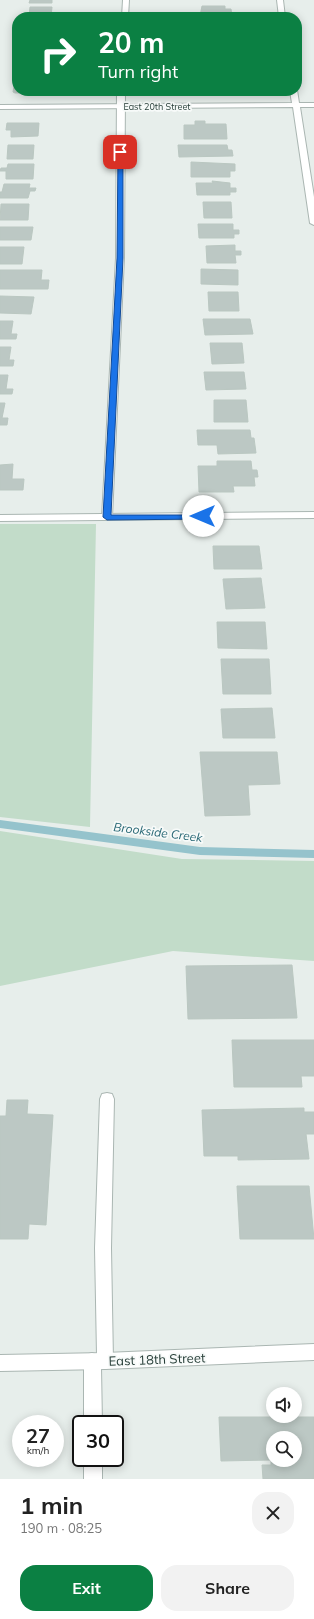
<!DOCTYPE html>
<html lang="en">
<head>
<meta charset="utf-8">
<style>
  body { margin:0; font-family:Mulish,sans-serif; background:#f2f2f2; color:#222; height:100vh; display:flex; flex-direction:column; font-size:15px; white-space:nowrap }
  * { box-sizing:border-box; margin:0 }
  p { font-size:13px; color:#767676 }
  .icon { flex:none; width:22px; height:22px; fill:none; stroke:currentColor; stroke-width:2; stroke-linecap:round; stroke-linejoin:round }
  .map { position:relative; height:1479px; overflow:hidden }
  .drawer { display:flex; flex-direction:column; background:#fff; flex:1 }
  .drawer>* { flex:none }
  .banner { position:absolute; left:12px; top:12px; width:290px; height:84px; border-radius:16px; box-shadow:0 2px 10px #0003; background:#0b8043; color:#fff; overflow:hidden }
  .fabs { position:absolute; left:266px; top:1387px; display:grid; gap:8px }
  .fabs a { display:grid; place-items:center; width:36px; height:36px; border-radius:50%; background:#fff; box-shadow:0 2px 10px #0003; font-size:20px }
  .speed { position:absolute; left:12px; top:1415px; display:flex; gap:8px; font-size:20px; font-weight:700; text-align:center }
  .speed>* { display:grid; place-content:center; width:52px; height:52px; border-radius:50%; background:#fff; box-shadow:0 2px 10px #0003; line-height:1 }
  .speed small { font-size:10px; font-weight:400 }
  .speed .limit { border:2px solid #111; border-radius:6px; background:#fff; color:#111 }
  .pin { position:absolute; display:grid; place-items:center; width:34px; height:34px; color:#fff; margin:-17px; border-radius:8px; box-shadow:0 2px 6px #0006 }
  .me { position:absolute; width:44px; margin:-22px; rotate:270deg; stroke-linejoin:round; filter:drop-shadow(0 0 3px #0008) }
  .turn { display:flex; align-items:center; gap:14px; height:84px; padding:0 20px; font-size:18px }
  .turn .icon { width:52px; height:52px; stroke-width:2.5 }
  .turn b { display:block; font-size:28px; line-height:34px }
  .round { display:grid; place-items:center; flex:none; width:42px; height:42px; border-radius:16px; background:#f2f2f2 }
  .headline { display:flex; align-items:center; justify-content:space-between; height:68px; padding:0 20px }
  h1 { font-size:24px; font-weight:700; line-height:30px }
  .button { display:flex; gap:8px; margin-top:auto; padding:8px 20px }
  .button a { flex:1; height:46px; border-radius:16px; background:#0b8043; color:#fff; font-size:16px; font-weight:700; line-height:46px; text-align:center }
  .button a+a { background:#f2f2f2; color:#222 }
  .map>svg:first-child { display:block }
  .green { fill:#c2dcc9 }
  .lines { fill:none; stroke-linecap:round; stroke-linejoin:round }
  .stream { fill:#95c3cc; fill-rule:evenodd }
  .building { fill:#bcc8c4; stroke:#bac7c1; fill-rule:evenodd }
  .service-casing { stroke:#aab6b2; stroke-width:2 }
  .minor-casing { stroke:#aab6b2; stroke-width:2 }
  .service { fill:#fff; fill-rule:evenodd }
  .minor { fill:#fff; fill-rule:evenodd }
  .route { fill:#1a73e8; stroke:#114b97 }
  .labels { text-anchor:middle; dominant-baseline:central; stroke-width:3.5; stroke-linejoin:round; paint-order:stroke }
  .far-street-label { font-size:9px; fill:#273e38; stroke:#f7faf9 }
  .water-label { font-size:12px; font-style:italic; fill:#276774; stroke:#f7faf9 }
  .near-street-label { font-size:13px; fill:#273e38; stroke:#f7faf9 }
</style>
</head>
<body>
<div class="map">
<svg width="314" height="1479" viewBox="0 0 314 1479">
  <rect width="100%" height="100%" fill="#e7eeeb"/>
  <path class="green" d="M0 524H96L90 827 0 817Z
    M0 831 182 859 314 861V961L173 951 0 986Z"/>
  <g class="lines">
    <path class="stream" d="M0 820 200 847 314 850V858L200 855 0 828Z"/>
  </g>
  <path class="building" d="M30 0H52V3H29Z
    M202 6H225V9H231L232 16H200Z
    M30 7H52L51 17H29Z
    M14 86H17V91H49L48 93H15L13 92Z
    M195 121H205V124H226L227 139H184V125H195Z
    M7 123H39L38 136 11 137V130H6Z
    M8 145H34L33 159H7Z
    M178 145H227L228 150H232L233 156 179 157Z
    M191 162 235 164V171H230V177H191Z
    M8 164H34L33 179H6V171H0L1 168H7Z
    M212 181 230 183V188H236V192H230V195H197L196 183H213Z
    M4 184H30L29 188H36L35 191H30L28 198H0V192H2Z
    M203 202H231L232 218H204Z
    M1 204H29L28 220H0Z
    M198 224H233V230H239V234H234V238H199Z
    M0 227H33L31 240H0Z
    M235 245V251H241V255H235L236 263H207L206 246Z
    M0 247H24L22 264H0Z
    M201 269 238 270V285L201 284Z
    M0 270H42L41 280H49L48 289H0Z
    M208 292H238L239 311H209Z
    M0 296 34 297 31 314 0 313Z
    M203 319H250L253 334 205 335Z
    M0 321H13L11 334H17L16 339H0Z
    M210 343H242L244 363 212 364Z
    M0 347H11L9 360H14L13 366H0Z
    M204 372H244L246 389 206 390Z
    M0 375H8L6 389H13L12 394H0Z
    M214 400H246L248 422H214Z
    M0 403H5L2 418H8L7 425H0Z
    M197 430H250L251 438H254L256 453 218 454 217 445H198Z
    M217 461H251L252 470H257L258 477H254L255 486H233L234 492H199L198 466H217Z
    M13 464 12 479H24L23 490H0V465Z
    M213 546H259L262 569H214Z
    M261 578 265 608 226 609 223 579Z
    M217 622H265L267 649 218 648Z
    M221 659H269L271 694H223Z
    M272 708 275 738H223L221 709Z
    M200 752H277L280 784 248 785 250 815 205 816Z
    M292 965 297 1018 188 1019 186 966Z
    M232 1040H314V1076H301L302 1087H234Z
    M7 1100H28L27 1114 53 1115 46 1225 29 1224 28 1239H0V1116H6Z
    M304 1108V1112H314V1134H306L309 1159 238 1160V1156H204L202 1110Z
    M237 1186H309L314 1239H240Z
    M219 1417H314V1479H263L262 1465H271V1460L221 1461ZM273 1438H295V1460H273Z"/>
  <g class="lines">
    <g class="service-casing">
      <path id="service" d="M123 0H129L128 17H122Z
        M117 91H125L124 258 112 517 107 520 102 517 116 258Z
        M107 1093 112 1094 114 1099 111 1248 113 1361 111 1367 105 1369 101 1367 102 1424H84V1361L86 1355 92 1353 97 1355 95 1248 100 1099 102 1094Z
        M84 1458H102V1479H84Z"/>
    </g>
    <g class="minor-casing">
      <path id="minor" d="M277 0H283L285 17H279Z
        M297 90 299 103H314V107H300L314 197V225L310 223 293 107 0 109V105L292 103 290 91Z
        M314 512V518L0 521V515Z
        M314 1344V1360L105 1369 0 1371V1355L105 1353Z"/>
    </g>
    <use href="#service" class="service"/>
    <use href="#minor" class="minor"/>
  </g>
  <path class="route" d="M118 151 123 152V258L111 515H205V518L203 519 107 520 103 517 117 258Z"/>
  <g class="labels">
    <g class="far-street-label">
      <text x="157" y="106">East 20th Street</text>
    </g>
    <g class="water-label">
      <text transform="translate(158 832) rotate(7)">Brookside Creek</text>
    </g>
    <g class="near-street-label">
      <text transform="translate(157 1359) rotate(-2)">East 18th Street</text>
    </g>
  </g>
</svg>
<div class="fabs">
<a><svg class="icon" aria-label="sound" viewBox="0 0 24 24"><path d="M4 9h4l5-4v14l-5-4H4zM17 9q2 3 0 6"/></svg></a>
<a><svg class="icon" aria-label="search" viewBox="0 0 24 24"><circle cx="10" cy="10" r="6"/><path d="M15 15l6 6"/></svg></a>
</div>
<div class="speed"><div>27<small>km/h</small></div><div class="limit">30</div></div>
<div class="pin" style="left:120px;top:152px;background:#d93025"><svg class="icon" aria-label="arrive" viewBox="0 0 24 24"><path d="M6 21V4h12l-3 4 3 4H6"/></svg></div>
<svg class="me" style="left:203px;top:516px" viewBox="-20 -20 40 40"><circle r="19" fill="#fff"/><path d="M0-13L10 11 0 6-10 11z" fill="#1a73e8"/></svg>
<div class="banner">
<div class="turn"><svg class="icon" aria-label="right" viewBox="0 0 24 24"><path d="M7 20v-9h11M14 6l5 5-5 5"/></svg><div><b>20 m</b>Turn right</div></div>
</div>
</div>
<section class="drawer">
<div class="headline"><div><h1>1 min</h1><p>190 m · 08:25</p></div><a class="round"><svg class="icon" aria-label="close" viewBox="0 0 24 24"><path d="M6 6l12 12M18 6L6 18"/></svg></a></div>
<div class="button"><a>Exit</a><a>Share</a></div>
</section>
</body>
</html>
